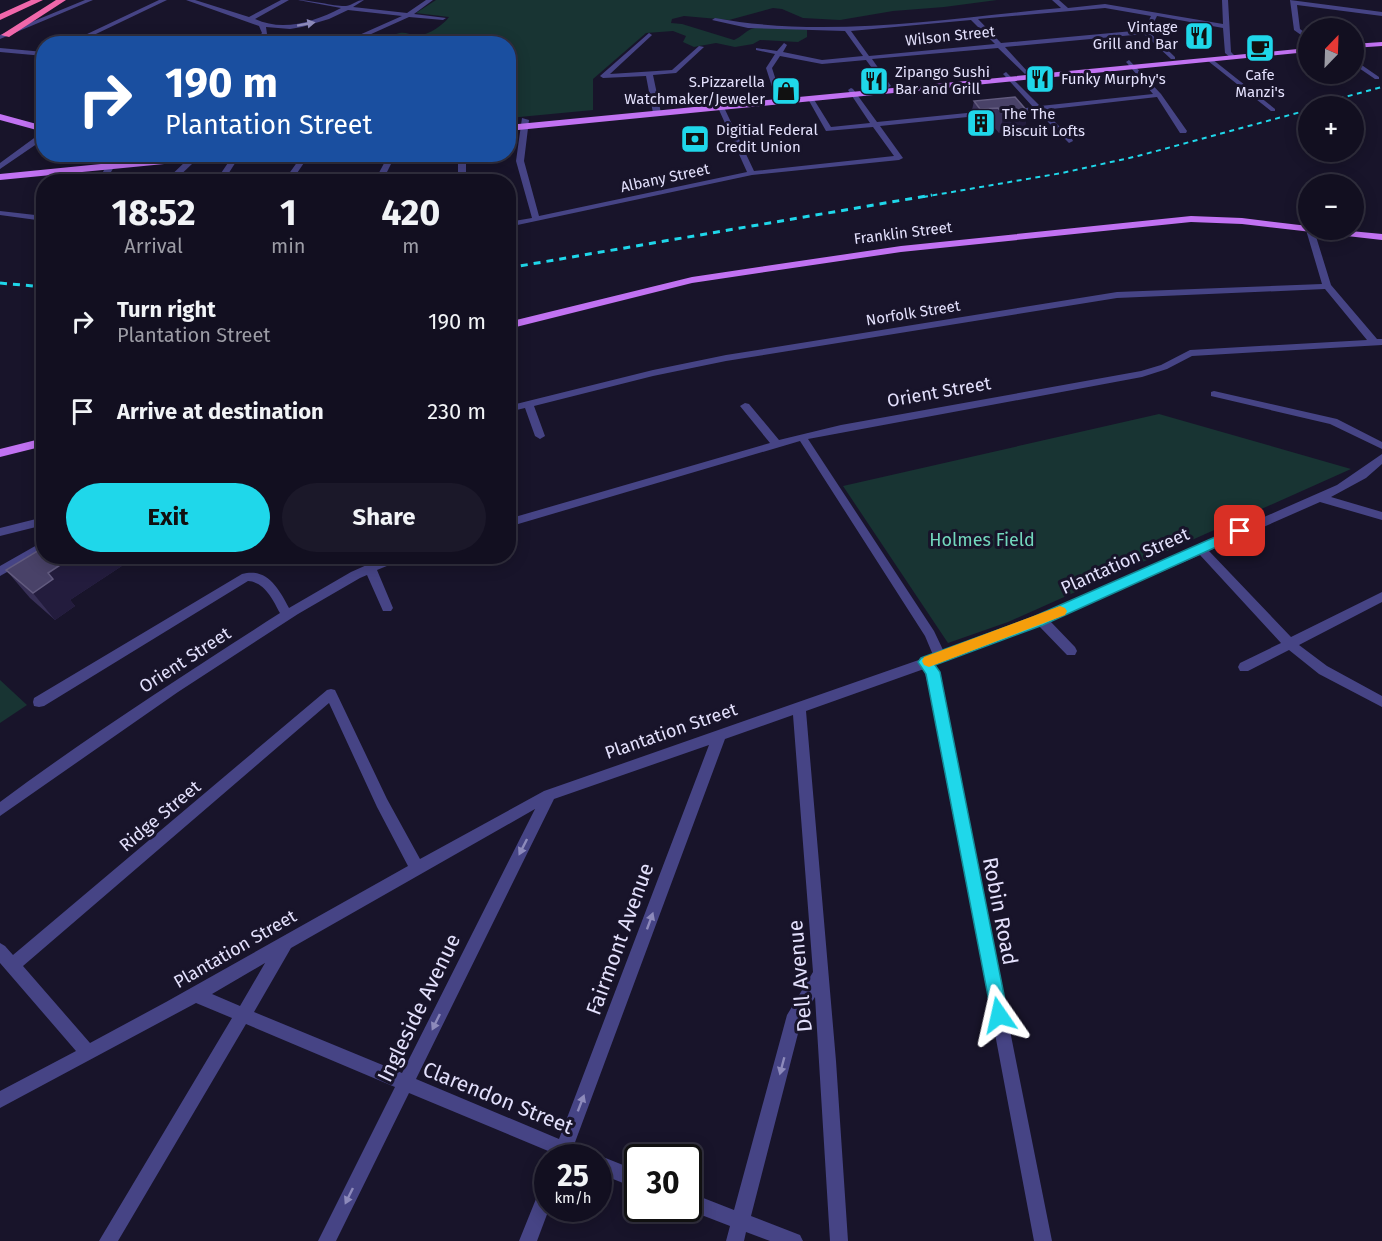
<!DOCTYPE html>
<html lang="en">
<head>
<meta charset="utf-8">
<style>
  body { margin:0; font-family:"Fira Sans",sans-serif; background:#1b1829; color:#f1f3f6; height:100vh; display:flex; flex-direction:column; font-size:22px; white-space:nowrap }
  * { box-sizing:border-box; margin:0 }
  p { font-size:20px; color:#9c9ca5 }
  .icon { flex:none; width:33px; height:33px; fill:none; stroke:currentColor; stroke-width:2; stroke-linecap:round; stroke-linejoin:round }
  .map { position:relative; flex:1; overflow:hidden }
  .sheet { position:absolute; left:36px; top:174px; width:480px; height:390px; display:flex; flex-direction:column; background:#120f20; border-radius:24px; box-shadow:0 3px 15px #0003,0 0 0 2px #312f3e }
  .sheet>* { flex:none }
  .banner { position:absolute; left:36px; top:36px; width:480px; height:126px; border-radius:24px; box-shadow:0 3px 15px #0003,0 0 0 2px #312f3e; background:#1a4fa0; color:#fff; overflow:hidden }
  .needle { width:39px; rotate:23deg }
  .tools { position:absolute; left:1298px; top:18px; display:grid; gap:12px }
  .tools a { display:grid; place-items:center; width:66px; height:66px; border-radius:50%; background:#120f20; box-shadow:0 3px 15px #0003,0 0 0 2px #312f3e; font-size:30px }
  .speed { position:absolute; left:534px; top:1144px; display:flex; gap:12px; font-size:30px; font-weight:700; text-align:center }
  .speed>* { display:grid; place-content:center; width:78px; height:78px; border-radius:50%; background:#120f20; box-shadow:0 3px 15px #0003,0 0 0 2px #312f3e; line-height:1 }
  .speed small { font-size:15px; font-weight:400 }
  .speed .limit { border:3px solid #111; border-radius:9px; background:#fff; color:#111 }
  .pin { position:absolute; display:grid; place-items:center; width:51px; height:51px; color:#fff; margin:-26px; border-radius:12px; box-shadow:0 3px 9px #0006 }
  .me { position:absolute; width:66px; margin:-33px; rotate:349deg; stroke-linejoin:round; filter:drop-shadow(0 0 4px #0008) }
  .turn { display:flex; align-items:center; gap:21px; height:126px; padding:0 30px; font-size:27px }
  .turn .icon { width:78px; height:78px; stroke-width:2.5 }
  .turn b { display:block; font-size:42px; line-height:51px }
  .eta { display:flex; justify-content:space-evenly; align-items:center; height:102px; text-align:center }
  .eta b { font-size:36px; font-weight:700; line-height:42px }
  .primary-button { display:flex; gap:12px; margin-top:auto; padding:12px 30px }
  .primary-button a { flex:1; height:69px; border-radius:36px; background:#1fd7ea; color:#111; font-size:24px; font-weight:700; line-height:69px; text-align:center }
  .primary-button a+a { background:#1b1829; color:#f1f3f6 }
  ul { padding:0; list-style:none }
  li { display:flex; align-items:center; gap:18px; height:90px; padding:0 30px }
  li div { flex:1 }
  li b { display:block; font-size:22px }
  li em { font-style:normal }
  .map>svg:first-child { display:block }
  .green { fill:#183433 }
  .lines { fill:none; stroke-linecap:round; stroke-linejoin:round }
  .minor { fill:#464485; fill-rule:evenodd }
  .major { fill:#c172f2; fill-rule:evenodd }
  .highway { fill:#f067aa; fill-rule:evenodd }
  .rail-far1 { stroke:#1fd7ea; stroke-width:2; stroke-dasharray:5 4.5; stroke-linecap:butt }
  .rail { stroke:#1fd7ea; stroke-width:3; stroke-dasharray:7 6; stroke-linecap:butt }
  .wall { fill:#372f56 }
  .shaded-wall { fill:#231c3d }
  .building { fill:#494268; stroke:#625b7f; stroke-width:1.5 }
  .oneway { fill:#8d8abb }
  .route { fill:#1fd7ea; stroke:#148c98; stroke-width:1.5 }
  .slow { fill:#f59e0b }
  .labels { text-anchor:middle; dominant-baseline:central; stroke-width:6; stroke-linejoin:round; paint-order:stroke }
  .far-poi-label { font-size:15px; fill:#e3e0fc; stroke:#18142a; text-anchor:start }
  .far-street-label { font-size:15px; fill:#e3e0fc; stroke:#18142a }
  .street-label { font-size:18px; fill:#e3e0fc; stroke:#18142a }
  .park-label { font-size:18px; fill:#72d7bd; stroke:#18142a }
  .near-street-label { font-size:21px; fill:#e3e0fc; stroke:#18142a }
</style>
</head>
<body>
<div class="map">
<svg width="1382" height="1241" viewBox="0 0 1382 1241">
  <rect width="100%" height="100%" fill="#18142a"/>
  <path class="green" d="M436 0H997L944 7 893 11 840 20 803 18 782 9 773 8 729 20 684 16 672 19 671 23 682 24 734 40C741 37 745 32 751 29 763 25 793 29 807 30V37L798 42 760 40 753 44 735 47 716 43 694 47 683 42 686 36 673 31 646 33 593 79V110L509 118 508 44H392L397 36 396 34C404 31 408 34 415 35 427 37 443 25 449 17L416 13Z
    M1159 414 1351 469 1008 622 948 643 843 486Z
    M0 680 27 705 0 723Z"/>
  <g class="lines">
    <path class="minor" d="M85 0H93L0 39V35Z
      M159 0H167L75 44H66Z
      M186 0H195L249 17 281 0H289L255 19C283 32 314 22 341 8L298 0C310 0 338 7 346 6 353 5 356 0 364 0L353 7 407 13 426 0H433L414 14 446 18 443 20 409 17 349 44H339L402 16 348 10 329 19 302 27 290 29 266 27 267 34 260 44H253L262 33 259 26Z
      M1052 0H1059L1068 8 1105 4 1223 24 1222 0H1228L1231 52 1236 57 1231 58 1225 53 1223 28 1157 16 1149 32 1175 57V59H1171L1144 34 1005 47 1027 71 1028 72 1025 74 998 48 872 59 891 86 888 88 886 87 866 60 822 64 780 56 772 68 781 96 778 98 775 96 766 68 775 54 756 50V48L777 51 784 43 787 45 783 52 822 60 863 56 845 31 748 28 712 20 715 18C828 39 948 18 1061 8ZM1105 8 1151 16 1144 30 1001 43 978 19ZM971 20 995 44 869 56 851 31Z
      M1290 0 1382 12V16L1297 5 1300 29 1308 35V40L1294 30Z
      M649 33 652 35 651 36 610 74 672 70 699 46 704 47 676 73 653 75 661 113 657 115 653 113 646 76 603 78 600 76Z
      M0 48 44 52V56L0 52Z
      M1208 59H1212L1275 109V111H1271L1208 61Z
      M1353 59 1379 77V79H1375L1353 64Z
      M1129 60 1161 94 1187 131 1186 133H1180L1157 97 1043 110 1072 139 1073 141 1069 143 1036 110 1011 113 1007 111 1033 107 1004 75 1003 74 1006 72 1040 106 1153 94 1127 63 1126 62Z
      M44 73V80L41 78V75Z
      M851 88 853 89 877 122 987 111 991 113 987 115 880 126 903 158 899 160 752 175 508 227V222L532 218 516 161 522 118 529 120 524 161 539 216 747 172 715 101 718 99 721 101 754 171 894 156 873 127 826 131 808 99 813 98 831 127 870 123 848 90Z
      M41 133H44V139L0 169V163Z
      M188 154H196L192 164 173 182H164L186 161Z
      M234 154H241L223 182H215Z
      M303 154H310L291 182H283Z
      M389 154H396L382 182H374Z
      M458 154H466V182H458Z
      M107 165 114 167 105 182H97Z
      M0 211 44 216V221L0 215Z
      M1308 228 1314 230 1331 285 1377 339H1382V345L1192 356 1167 369 1142 377 808 439 934 631 944 652 1034 618 1337 485 1382 454V464L1366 478 1331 497 1382 512V520L1320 502 1209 551 1291 637 1382 592V602L1299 645 1327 666 1382 696V707L1319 674 1289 650 1248 671H1240L1238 667 1240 663 1281 643 1200 555 1050 621 1075 647 1077 651 1075 655H1067L1039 626 934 665 938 672 946 710 1052 1241H1034L934 710 924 669 806 711 836 1061 848 1241H830L815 997 802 1018 751 1216 800 1235 803 1241H770L746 1232 744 1241H726L730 1226 686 1209H688V1192L734 1210 787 1015 813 972 793 715 725 739 574 1145 591 1152 593 1157 598 1155 638 1171V1189L598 1173V1158H551L553 1153 409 1093 336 1241H318L395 1087 246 1024 118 1241H99L232 1018 196 1003 0 1108V1091L76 1051 0 963V943L5 946 13 955 327 690 331 689 335 690 387 799 420 859 544 791 933 655 925 636 800 441 508 527V519L770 443 740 406 745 403 749 404 779 440 841 425 1141 371 1161 365 1190 350 1367 340 1325 289 1117 298 726 361 653 376 534 406 545 436 540 439 535 436 525 408 508 412V406L653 370 726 355 1117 292 1322 284 1306 230ZM329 703 377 807 408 866 166 1002 90 1043 23 966ZM709 745 559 1139 416 1079 554 799ZM535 809 402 1073 254 1012 291 948ZM265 963 240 1006 212 994Z
      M1214 391 1337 419 1382 442V449L1330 424 1211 396V392Z
      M44 517V525L0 536V528Z
      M44 541V551L0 576V566Z
      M387 556H405L404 559 377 570 393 608 391 611H383L367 575 360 578 298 614 178 692 0 816V802C90 735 185 674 280 613 273 600 265 582 248 581L44 706 39 707 34 706 33 702 34 698 242 574C267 567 279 589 289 608L351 572Z
      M548 1181V1209H549L537 1241H519L542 1184Z"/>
    <path class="major" d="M1382 42V46L1353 48V44Z
      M1308 48V52L508 131V125Z
      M0 114 44 126V132L0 120Z
      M202 154H240L236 157 0 180V174Z
      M1191 216 1242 218 1308 226V230H1340L1382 234V240L1242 224 1191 222 901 252 692 283 508 329V322L692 277 901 246Z
      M44 438V446L0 457V449Z"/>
    <path class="highway" d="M31 0H43L0 20V14Z
      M56 0H66L9 37 1 35Z"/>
    <path class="rail-far1" d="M1311 106 1382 87
      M923 197 1062 173 1138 156 1308 110"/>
    <path class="rail" d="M508 268 932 195
      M0 283 44 287"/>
  </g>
  <path class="wall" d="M974 101 1028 112 1024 130 999 133 993 126 976 127 970 119Z
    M44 556H137L70 600 75 606 55 620 30 598 6 570Z"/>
  <path class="shaded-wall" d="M1028 112 1024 130 999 133 1004 115Z
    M74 556H137L70 600 75 606 55 620 33 593 48 573Z"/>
  <path class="building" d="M1015 97 1028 112 1004 115 998 108 980 109 974 101Z
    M44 547V556H74L48 573 53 579 33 593 6 570Z"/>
  <defs><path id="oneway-solid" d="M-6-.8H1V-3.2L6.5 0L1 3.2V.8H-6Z" transform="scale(1.5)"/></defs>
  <g class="oneway">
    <use href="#oneway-solid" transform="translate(306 24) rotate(-10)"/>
    <use href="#oneway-solid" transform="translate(523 847) rotate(117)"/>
    <use href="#oneway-solid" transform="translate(650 921) rotate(-70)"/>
    <use href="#oneway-solid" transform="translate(436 1022) rotate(116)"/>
    <use href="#oneway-solid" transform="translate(782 1066) rotate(105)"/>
    <use href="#oneway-solid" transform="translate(581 1103) rotate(-69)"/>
    <use href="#oneway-solid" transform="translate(349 1196) rotate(116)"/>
  </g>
  <path class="route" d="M1240 526 1245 528 1247 531 1245 534 1043 625 935 665 940 672 1008 1015 1005 1022 999 1024 993 1022 926 674 918 662 921 658 1033 617Z"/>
  <path class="slow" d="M1060 606 1065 608 1067 611 1065 615 929 667 924 665 922 661 924 657Z"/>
  <defs>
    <g id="restaurant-square" transform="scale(1.5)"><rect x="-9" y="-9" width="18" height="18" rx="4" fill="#1fd7ea" stroke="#18142a"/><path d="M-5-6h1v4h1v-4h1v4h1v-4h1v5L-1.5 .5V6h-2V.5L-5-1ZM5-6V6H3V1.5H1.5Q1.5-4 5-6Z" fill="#111"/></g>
    <g id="cafe-square" transform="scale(1.5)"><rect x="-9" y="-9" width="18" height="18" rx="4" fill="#1fd7ea" stroke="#18142a"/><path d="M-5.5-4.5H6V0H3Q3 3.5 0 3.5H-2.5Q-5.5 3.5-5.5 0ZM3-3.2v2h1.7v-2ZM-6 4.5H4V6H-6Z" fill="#111"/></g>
    <g id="shop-square" transform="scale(1.5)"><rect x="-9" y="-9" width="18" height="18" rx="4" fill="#1fd7ea" stroke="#18142a"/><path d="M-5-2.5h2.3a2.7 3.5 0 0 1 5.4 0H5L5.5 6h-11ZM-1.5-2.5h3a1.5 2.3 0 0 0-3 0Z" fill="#111"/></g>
    <g id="building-square" transform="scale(1.5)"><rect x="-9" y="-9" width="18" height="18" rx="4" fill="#1fd7ea" stroke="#18142a"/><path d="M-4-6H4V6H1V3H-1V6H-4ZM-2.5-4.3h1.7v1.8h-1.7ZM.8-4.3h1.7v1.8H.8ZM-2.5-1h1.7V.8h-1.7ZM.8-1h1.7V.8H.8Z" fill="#111"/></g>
    <g id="bank-square" transform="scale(1.5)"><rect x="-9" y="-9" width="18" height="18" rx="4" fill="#1fd7ea" stroke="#18142a"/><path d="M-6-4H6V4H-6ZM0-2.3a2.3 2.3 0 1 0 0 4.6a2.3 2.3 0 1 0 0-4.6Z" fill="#111"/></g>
  </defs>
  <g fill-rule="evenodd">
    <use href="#restaurant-square" x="1199" y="36"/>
    <use href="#cafe-square" x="1260" y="48"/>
    <use href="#restaurant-square" x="1040" y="79"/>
    <use href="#restaurant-square" x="874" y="81"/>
    <use href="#shop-square" x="786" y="91"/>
    <use href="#building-square" x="981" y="123"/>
    <use href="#bank-square" x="695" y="139"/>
  </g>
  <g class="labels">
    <g class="far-poi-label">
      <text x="1178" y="27" text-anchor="end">Vintage<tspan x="1178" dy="17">Grill and Bar</tspan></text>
      <text x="895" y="72">Zipango Sushi<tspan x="895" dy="17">Bar and Grill</tspan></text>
      <text x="1260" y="75" text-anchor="middle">Cafe<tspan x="1260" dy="17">Manzi's</tspan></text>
      <text x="1061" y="79">Funky Murphy's</text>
      <text x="765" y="82" text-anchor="end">S.Pizzarella<tspan x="765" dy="17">Watchmaker/Jeweler</tspan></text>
      <text x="1002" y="114">The The<tspan x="1002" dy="17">Biscuit Lofts</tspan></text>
      <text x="716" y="130">Digitial Federal<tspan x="716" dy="17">Credit Union</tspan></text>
    </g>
    <g class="far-street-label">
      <text transform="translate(950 36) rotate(-6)">Wilson Street</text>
      <text transform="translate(665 178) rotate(-12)">Albany Street</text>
      <text transform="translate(903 233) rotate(-7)">Franklin Street</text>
      <text transform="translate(913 313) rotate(-9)">Norfolk Street</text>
    </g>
    <g class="street-label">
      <text transform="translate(939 392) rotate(-10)">Orient Street</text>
      <text transform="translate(1125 561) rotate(-24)">Plantation Street</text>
      <text transform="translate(185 660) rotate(-33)">Orient Street</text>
      <text transform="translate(671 731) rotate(-19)">Plantation Street</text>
      <text transform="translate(160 816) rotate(-40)">Ridge Street</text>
      <text transform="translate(235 949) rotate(-30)">Plantation Street</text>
    </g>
    <g class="park-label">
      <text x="982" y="540">Holmes Field</text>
    </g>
    <g class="near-street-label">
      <text transform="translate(1000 911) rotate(79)">Robin Road</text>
      <text transform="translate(620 939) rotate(-70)">Fairmont Avenue</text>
      <text transform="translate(800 976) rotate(-95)">Dell Avenue</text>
      <text transform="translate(419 1008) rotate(-64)">Ingleside Avenue</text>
      <text transform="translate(498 1098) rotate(22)">Clarendon Street</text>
    </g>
  </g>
</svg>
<div class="tools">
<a><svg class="needle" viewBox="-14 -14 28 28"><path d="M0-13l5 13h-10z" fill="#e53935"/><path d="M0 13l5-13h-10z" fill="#9c9ca5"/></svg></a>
<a>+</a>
<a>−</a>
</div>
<div class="speed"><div>25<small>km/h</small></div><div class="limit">30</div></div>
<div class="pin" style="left:1240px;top:531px;background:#d93025"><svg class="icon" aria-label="arrive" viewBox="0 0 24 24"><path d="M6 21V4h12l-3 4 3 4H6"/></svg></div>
<svg class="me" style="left:999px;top:1015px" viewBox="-20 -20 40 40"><path d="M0-17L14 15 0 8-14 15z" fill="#1fd7ea" stroke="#fff" stroke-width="4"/></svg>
<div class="banner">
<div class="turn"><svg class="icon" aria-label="right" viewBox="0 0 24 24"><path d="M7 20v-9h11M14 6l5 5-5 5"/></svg><div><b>190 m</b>Plantation Street</div></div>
</div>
<section class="sheet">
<div class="eta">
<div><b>18:52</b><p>Arrival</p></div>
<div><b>1</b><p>min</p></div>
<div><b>420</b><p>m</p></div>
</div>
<ul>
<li><svg class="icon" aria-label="right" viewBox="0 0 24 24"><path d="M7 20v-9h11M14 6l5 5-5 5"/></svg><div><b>Turn right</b><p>Plantation Street</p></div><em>190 m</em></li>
<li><svg class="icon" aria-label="arrive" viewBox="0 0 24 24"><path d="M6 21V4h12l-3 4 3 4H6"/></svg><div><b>Arrive at destination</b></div><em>230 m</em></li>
</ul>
<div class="primary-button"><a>Exit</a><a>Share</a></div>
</section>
</div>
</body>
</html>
